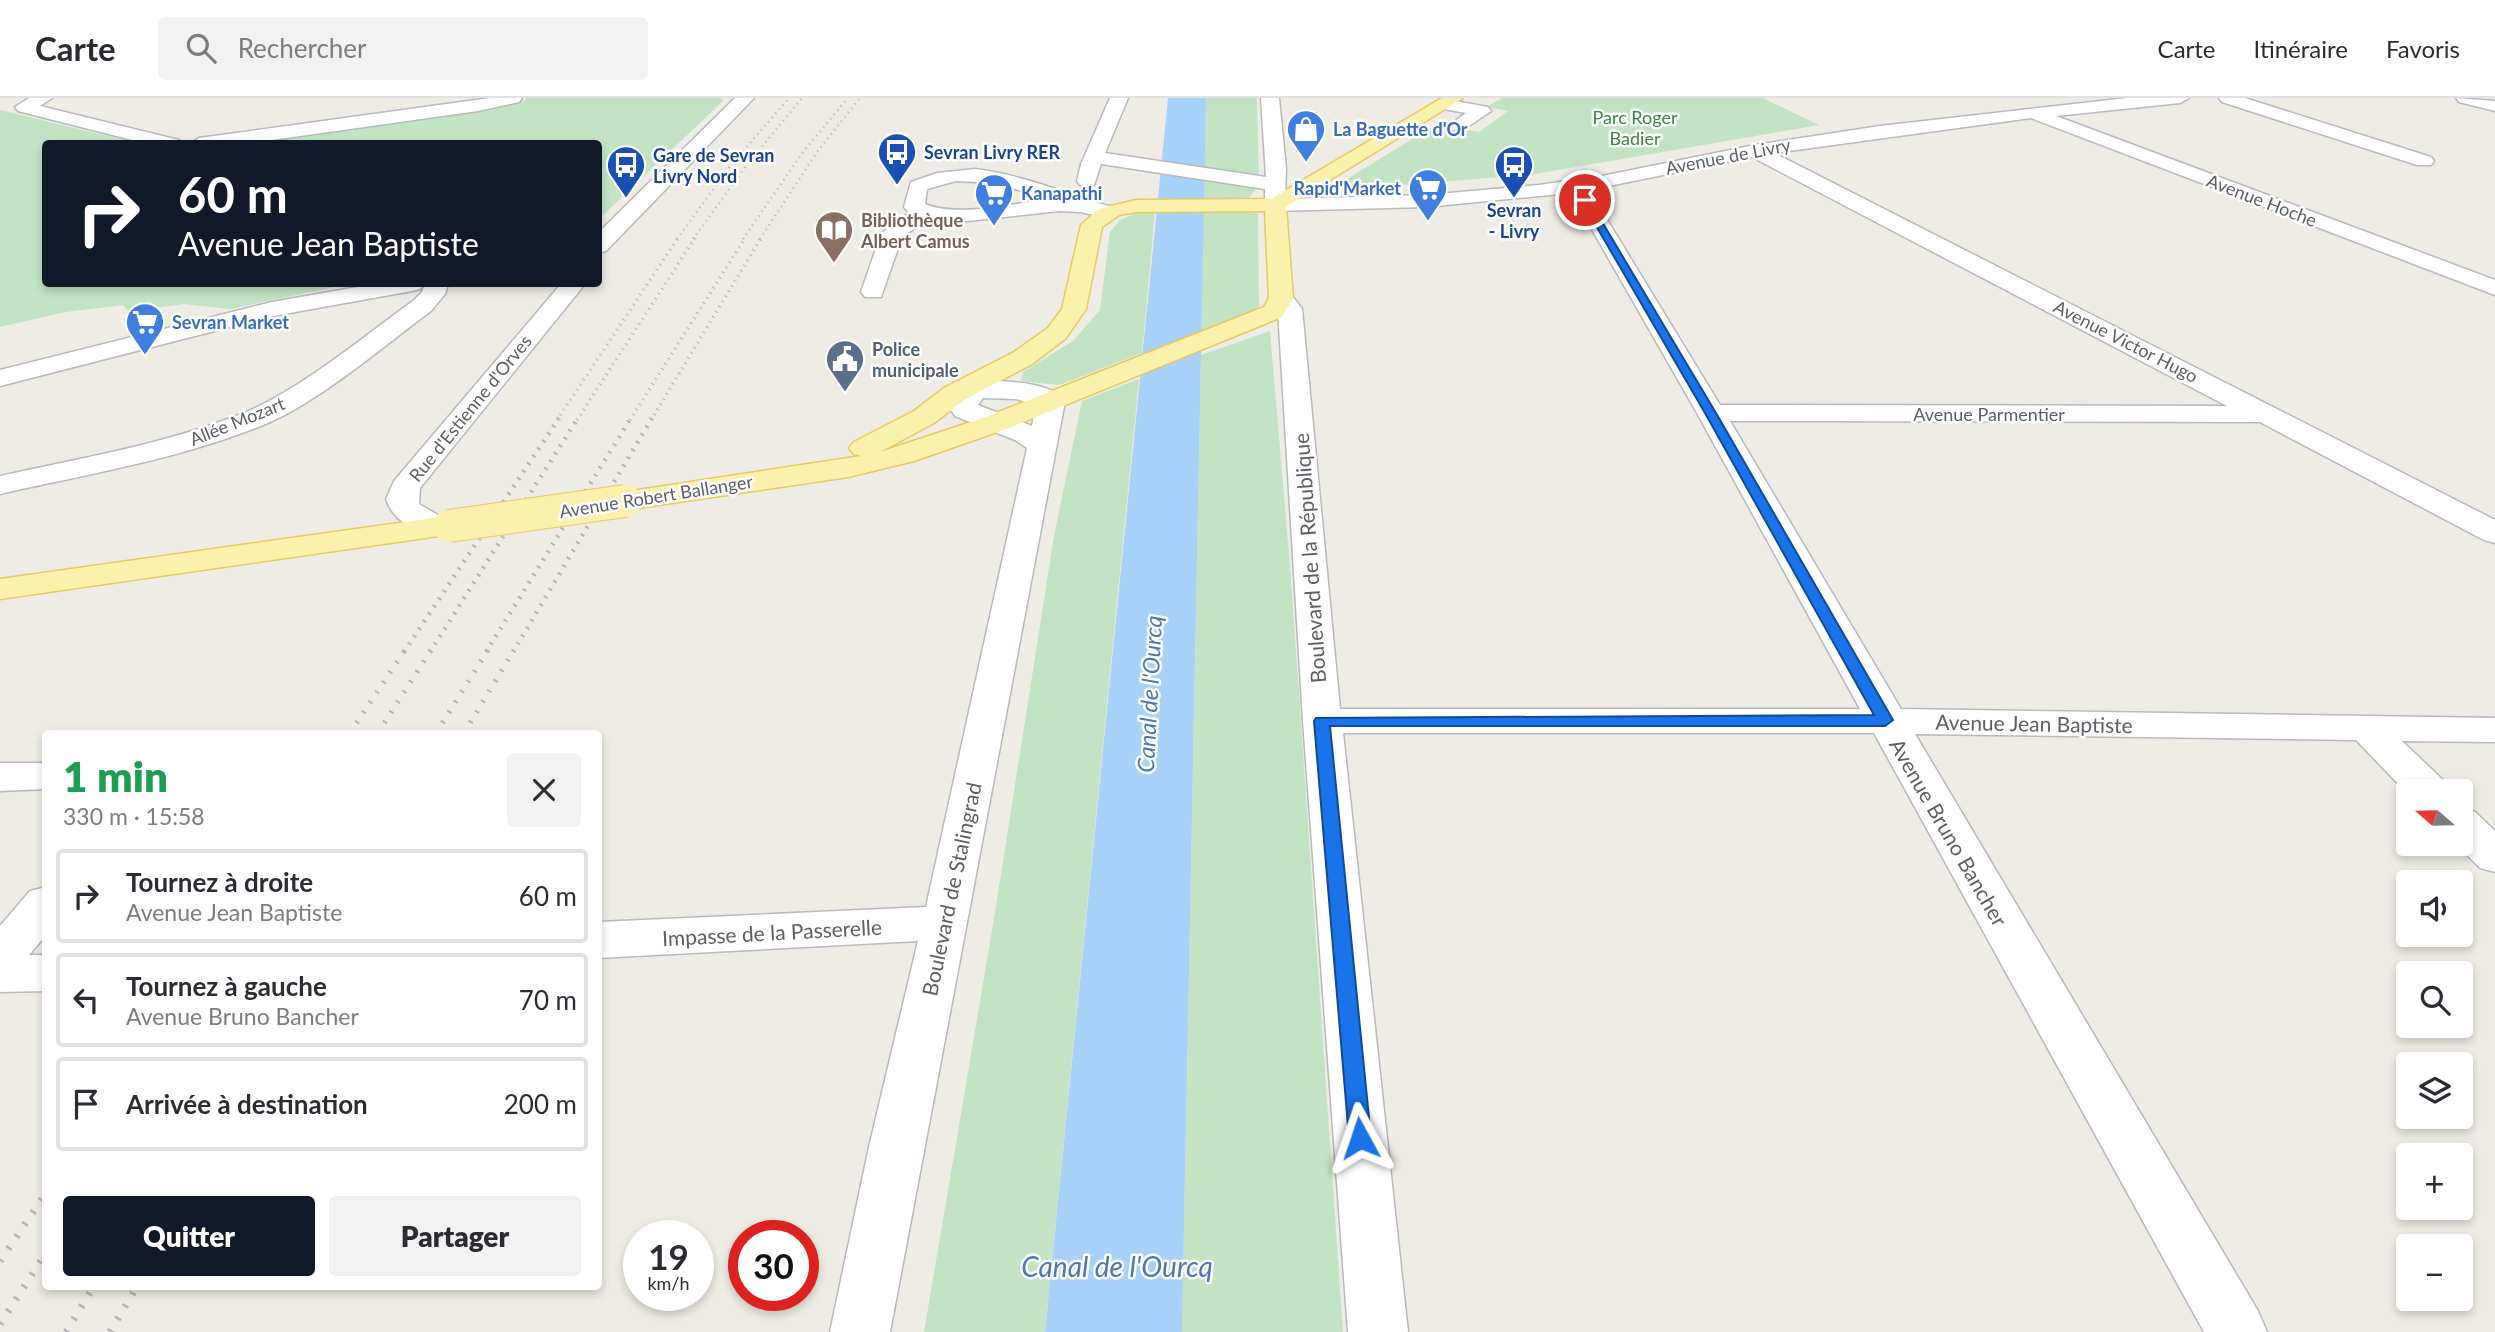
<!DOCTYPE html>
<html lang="fr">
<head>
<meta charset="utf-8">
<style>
  body { margin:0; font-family:Lato,sans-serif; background:#f2f2f3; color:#2b2b33; height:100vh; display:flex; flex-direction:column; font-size:26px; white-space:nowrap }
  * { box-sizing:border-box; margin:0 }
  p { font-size:23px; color:#7c7c81 }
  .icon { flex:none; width:38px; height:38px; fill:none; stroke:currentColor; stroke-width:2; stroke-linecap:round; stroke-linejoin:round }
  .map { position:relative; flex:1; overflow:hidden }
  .details { position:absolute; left:42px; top:632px; width:560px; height:560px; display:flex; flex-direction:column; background:#fff; border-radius:7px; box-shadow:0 4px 10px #0003 }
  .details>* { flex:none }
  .banner { position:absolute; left:42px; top:42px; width:560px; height:147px; border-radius:7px; box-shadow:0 4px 10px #0003; background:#111827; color:#fff; overflow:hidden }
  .needle { width:46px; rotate:290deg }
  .tools { position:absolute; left:2396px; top:681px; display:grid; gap:14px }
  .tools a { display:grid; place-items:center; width:77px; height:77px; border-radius:7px; background:#fff; box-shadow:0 4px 10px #0003; font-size:35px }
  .speed { position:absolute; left:623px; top:1122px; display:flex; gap:14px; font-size:35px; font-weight:700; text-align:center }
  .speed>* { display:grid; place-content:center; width:91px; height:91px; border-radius:50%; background:#fff; box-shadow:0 4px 10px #0003; line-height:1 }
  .speed small { font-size:18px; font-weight:400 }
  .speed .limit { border:10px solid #d22; background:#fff; color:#111 }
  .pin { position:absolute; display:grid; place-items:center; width:60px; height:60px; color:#fff; margin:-30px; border:4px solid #fff; border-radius:50%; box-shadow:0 2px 7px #0007 }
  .me { position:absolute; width:77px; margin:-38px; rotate:355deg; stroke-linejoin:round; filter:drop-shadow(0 0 5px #0008) }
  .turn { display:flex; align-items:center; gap:24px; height:147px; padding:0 21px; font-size:32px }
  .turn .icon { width:91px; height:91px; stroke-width:2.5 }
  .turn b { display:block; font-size:49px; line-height:60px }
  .round { display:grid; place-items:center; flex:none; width:74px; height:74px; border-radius:7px; background:#f2f2f3 }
  .overview { display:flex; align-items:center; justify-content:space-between; height:119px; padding:0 21px }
  h1 { font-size:42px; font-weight:800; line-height:52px; color:#1e9e55 }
  .action { display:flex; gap:14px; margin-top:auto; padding:14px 21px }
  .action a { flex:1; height:80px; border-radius:7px; background:#111827; color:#fff; font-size:28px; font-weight:800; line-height:80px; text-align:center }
  .action a+a { background:#f2f2f3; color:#2b2b33 }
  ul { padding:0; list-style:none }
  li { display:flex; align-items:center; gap:21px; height:94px; margin:0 14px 10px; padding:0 7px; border:4px solid #e1e1e2; border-radius:7px }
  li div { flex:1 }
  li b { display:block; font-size:26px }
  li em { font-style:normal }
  header { display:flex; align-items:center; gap:42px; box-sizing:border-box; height:98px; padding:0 35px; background:#fff; border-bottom:2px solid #e1e1e2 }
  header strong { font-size:33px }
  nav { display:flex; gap:38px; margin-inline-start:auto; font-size:24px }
  .search { width:490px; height:63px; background:#f2f2f3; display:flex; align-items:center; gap:18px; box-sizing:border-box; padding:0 24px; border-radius:7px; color:#7c7c81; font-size:26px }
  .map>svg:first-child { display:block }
  .green { fill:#c2e4c4 }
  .water { fill:#a8d2f9 }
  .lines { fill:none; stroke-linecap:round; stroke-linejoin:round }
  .minor-casing { stroke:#b7b9bd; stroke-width:3 }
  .major-casing { stroke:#e8c963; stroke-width:3 }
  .minor { fill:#fff; fill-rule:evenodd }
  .major { fill:#faf1ad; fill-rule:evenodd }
  .rail-far4 { stroke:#b4b5b5; stroke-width:2.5; stroke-dasharray:1 4.5; stroke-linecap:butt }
  .rail-far3 { stroke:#b4b5b5; stroke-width:3.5; stroke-dasharray:1 5; stroke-linecap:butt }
  .rail-far2 { stroke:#b4b5b5; stroke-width:4.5; stroke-dasharray:2 7; stroke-linecap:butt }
  .rail-far1 { stroke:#b4b5b5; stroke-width:5; stroke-dasharray:2 10; stroke-linecap:butt }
  .rail { stroke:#b4b5b5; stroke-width:7; stroke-dasharray:2.5 12; stroke-linecap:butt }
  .major-bridge-casing { stroke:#e8c963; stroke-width:34; stroke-linecap:butt }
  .major-bridge { stroke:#faf1ad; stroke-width:32 }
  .route { fill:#1a73e8; stroke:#114b97; stroke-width:2 }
  .labels { text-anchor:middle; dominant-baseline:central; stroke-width:5; stroke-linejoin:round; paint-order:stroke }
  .far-park-label { font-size:18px; fill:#3b8442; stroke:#fff }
  .far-shop-label { font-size:18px; font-weight:bold; fill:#366cbe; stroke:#fff; text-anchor:start }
  .far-transit-label { font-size:18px; font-weight:bold; fill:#164399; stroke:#fff; text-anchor:start }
  .far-street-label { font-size:18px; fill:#5c5f64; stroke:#fff }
  .far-education-label { font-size:18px; font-weight:bold; fill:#785e54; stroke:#fff; text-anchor:start }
  .far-service-label { font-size:18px; font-weight:bold; fill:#4e5e75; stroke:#fff; text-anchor:start }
  .street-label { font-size:21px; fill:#5c5f64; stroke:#fff }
  .water-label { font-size:23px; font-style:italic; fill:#4978b3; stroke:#fff }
  .near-water-label { font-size:28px; font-style:italic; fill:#4978b3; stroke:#fff }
</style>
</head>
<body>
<header>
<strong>Carte</strong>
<div class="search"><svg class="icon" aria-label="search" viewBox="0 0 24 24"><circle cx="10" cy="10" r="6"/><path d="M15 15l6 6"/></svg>Rechercher</div>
<nav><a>Carte</a><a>Itinéraire</a><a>Favoris</a></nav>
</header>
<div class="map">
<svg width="2495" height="1234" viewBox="0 0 2495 1234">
  <rect width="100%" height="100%" fill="#eeece4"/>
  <path class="green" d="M527 0H722L723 3 599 121 598 46H215L523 4Z
    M1206 0H1257L1259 87 1249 100 1203 101Z
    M1502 0H1763L1819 27 1535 76 1393 88 1342 84 1437 26 1479 34 1508 13 1487 9Z
    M0 12 137 45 46 46V186H348L230 211 184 206 129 214 123 207 65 214 0 229Z
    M1203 113 1258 115 1259 211 1201 233Z
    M1138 114H1155L1142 255 1059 287 1021 283 1023 274 1073 243 1100 212 1110 134 1120 122Z
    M1270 233 1291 481 1343 1234H1182L1201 257Z
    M1139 281 1045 1234H924L994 821 1054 438 1082 303Z"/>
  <path class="water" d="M1168 0H1206L1182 1234H1045Z"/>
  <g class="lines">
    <g class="minor-casing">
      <path id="minor" d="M29 0H52L40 8 179 42 181 46H148L18 13 15 9Z
        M490 0H522L519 4 478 13 243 46H190L199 40Z
        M735 0H754L606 153 598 155V135Z
        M1110 0H1128L1105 55 1266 79 1261 0H1279L1286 71 1285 101 1426 97 1539 87 1602 78 1755 47 1880 28 2127 0H2189L2180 5 2056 18 2495 182V197L2031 20 1774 55 2495 422V445L2484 442 2260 324 1730 323 1901 611 2495 620V644L2402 643 2444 683 2450 693H2408V696L2356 642 1915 636 2258 1213 2267 1234H2204L1874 635H1343L1408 1234H1348L1303 623 1278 212 1269 200 1273 195C1288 191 1294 199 1302 211L1340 611H1860L1697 315 1571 95 1426 109 1275 113 1268 111 1265 107V91L1101 66 1094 87H1080L1077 83 1081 66ZM1752 59 2227 308 1720 307 1589 92Z
        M2219 0H2245L2431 59 2434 63 2431 67H2417L2222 4Z
        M2456 0 2495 3V13L2459 4Z
        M1444 1 1488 9 1491 13 1463 32H1451L1448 28 1466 15 1438 10 1435 6Z
        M975 71C1025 77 1068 97 1115 110L1119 114 1115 118 1108 120 1080 114 1059 113 968 123 928 121 902 139 881 199H865L861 194 881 136 909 115 904 109 911 84 937 75ZM956 83 995 85 1049 101C1014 105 958 120 925 106L927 91Z
        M375 186H424L420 191 412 193 273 218 0 288V272L272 204Z
        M425 186H448L445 196 431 213C382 249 318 305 263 327 180 361 88 376 0 396V378C81 360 166 346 244 315 300 292 363 239 413 203L422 194Z
        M561 186H585L420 390 419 406 448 423 453 430 448 437C425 443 393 424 386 401L394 383Z
        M985 274 995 276 997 283C1017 284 1053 286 1065 303L890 1234H830L869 1049 918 843 598 860V824L926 809 1027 350 1015 342 955 318 951 312V303L944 302 940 296 944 290 966 286 975 276ZM983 300 1016 301 1036 307 1032 328 978 307Z
        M0 665H46V691L0 693Z
        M2460 710 2475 714 2495 733V774L2480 770 2456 746H2460Z
        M46 789V837L29 857H46V893L0 894V828L30 793Z"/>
    </g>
    <g class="major-casing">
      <path id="major" d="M1442 0H1463L1286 109 1293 200 1282 219 1006 331 914 363 848 379 625 412 614 410 609 403 614 396 625 394 861 358 854 356 849 350 854 344 914 313 944 290 1014 254 1048 230 1062 211 1081 127 1099 111 1136 102 1271 101ZM1265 113 1269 200 1264 209 986 319 880 354 934 325 964 302 1032 266 1066 240 1086 211 1102 129 1119 117 1136 114Z
        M449 418 460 421 465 428 460 435 0 501V481Z"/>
    </g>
    <use href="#minor" class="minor"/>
    <use href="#major" class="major"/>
    <path class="rail-far4" d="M677 141 731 67 789 0
      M693 141 747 67 802 0
      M743 141 803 54 848 0
      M760 141 817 54 860 0"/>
    <path class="rail-far3" d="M557 322 678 140
      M577 322 695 140
      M630 322 745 140
      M651 322 761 140"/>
    <path class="rail-far2" d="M404 554 559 320
      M430 554 578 320
      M486 554 631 320
      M513 554 652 320"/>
    <path class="rail-far1" d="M350 635 405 552
      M378 635 431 552
      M436 635 488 552
      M464 635 514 552"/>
    <path class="rail" d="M0 1163 46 1095
      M0 1226 46 1155
      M66 1234 94 1188
      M110 1234 137 1188"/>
    <g class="major-bridge-casing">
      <path id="major-bridge" d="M449 428 625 403"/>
    </g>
    <use href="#major-bridge" class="major-bridge"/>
  </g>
  <path class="route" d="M1585 100 1589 102 1716 315 1893 622 1885 628H1330L1371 1040 1368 1046 1360 1049 1352 1046 1349 1040 1314 623 1316 620 1874 617 1705 315 1581 102Z"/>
  <defs>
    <g id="shop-pin" transform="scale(2.0125)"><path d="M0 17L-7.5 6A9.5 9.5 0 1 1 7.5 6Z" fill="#3f7fe0" stroke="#fff"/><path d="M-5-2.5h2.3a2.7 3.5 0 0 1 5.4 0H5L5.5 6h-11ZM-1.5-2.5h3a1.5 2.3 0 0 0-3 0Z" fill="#fff"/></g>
    <g id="bus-pin" transform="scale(2.0125)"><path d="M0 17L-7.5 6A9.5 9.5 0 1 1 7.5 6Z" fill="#1a4fb4" stroke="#fff"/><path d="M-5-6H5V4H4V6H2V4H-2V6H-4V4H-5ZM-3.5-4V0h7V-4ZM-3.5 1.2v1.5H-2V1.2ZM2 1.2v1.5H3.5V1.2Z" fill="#fff"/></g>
    <g id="supermarket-pin" transform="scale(2.0125)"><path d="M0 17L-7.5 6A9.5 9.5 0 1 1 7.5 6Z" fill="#3f7fe0" stroke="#fff"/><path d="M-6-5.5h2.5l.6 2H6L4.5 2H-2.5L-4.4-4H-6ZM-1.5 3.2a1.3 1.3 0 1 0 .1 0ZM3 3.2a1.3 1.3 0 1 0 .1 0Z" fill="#fff"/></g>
    <g id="library-pin" transform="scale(2.0125)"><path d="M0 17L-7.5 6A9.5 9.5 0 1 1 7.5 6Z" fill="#8d6e63" stroke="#fff"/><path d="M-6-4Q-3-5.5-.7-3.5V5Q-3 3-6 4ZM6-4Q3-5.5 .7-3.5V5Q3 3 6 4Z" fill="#fff"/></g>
    <g id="civic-pin" transform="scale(2.0125)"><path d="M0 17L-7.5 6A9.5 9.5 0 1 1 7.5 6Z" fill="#5c6f8a" stroke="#fff"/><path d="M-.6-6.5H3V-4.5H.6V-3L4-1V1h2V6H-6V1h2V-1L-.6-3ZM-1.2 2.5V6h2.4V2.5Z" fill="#fff"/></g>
  </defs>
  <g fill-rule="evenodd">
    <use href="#shop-pin" x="1306" y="31"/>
    <use href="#bus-pin" x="897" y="54"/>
    <use href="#bus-pin" x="626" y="67"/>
    <use href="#bus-pin" x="1514" y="67"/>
    <use href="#supermarket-pin" x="1428" y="90"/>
    <use href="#supermarket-pin" x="994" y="95"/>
    <use href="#library-pin" x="834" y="132"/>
    <use href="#supermarket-pin" x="145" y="224"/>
    <use href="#civic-pin" x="845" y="261"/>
  </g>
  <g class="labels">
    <g class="far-park-label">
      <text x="1635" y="19">Parc Roger<tspan x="1635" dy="21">Badier</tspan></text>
    </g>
    <g class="far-shop-label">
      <text x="1333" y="31">La Baguette d'Or</text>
      <text x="1401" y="90" text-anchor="end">Rapid'Market</text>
      <text x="1021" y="95">Kanapathi</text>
      <text x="172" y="224">Sevran Market</text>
    </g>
    <g class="far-transit-label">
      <text x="924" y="54">Sevran Livry RER</text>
      <text x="653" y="57">Gare de Sevran<tspan x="653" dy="21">Livry Nord</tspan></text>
      <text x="1514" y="112" text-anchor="middle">Sevran<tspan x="1514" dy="21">- Livry</tspan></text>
    </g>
    <g class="far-street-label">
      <text transform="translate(1728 58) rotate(-11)">Avenue de Livry</text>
      <text transform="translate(2262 102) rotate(21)">Avenue Hoche</text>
      <text transform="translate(2126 243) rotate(27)">Avenue Victor Hugo</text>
      <text transform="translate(470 310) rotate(-51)">Rue d'Estienne d'Orves</text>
      <text x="1989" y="316">Avenue Parmentier</text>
      <text transform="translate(237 323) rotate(-22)">Allée Mozart</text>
      <text transform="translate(656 398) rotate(-9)">Avenue Robert Ballanger</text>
    </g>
    <g class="far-education-label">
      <text x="861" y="122">Bibliothèque<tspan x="861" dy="21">Albert Camus</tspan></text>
    </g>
    <g class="far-service-label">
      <text x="872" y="251">Police<tspan x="872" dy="21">municipale</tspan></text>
    </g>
    <g class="street-label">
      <text transform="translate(1309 460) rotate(-94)">Boulevard de la République</text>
      <text transform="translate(2034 625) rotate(1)">Avenue Jean Baptiste</text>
      <text transform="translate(1949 734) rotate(60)">Avenue Bruno Bancher</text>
      <text transform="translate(951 791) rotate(-78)">Boulevard de Stalingrad</text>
      <text transform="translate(772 834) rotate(-3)">Impasse de la Passerelle</text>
    </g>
    <g class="water-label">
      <text transform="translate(1149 596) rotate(-87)">Canal de l'Ourcq</text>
    </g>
    <g class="near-water-label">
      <text x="1117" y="1168">Canal de l'Ourcq</text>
    </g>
  </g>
</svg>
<div class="tools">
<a><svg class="needle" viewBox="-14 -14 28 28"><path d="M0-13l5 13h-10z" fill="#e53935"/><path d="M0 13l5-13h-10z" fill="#7c7c81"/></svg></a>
<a><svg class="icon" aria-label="sound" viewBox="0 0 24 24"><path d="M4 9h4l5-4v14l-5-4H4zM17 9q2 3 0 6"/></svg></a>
<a><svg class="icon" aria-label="search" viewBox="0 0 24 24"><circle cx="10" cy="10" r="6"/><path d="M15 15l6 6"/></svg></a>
<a><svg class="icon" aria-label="layers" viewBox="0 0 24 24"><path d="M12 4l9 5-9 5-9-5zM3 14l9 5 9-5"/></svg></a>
<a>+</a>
<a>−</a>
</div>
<div class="speed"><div>19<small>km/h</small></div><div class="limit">30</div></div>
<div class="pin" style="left:1585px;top:102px;background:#d93025"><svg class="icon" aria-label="arrive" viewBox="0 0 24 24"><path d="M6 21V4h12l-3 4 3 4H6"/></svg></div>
<svg class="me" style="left:1360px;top:1040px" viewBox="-20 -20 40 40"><path d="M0-17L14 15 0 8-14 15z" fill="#1a73e8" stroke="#fff" stroke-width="4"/></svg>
<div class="banner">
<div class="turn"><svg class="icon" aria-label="right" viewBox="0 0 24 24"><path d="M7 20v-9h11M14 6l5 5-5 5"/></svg><div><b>60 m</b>Avenue Jean Baptiste</div></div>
</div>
<section class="details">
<div class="overview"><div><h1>1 min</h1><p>330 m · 15:58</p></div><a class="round"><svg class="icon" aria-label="close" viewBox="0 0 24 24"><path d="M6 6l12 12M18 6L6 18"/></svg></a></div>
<ul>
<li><svg class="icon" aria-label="right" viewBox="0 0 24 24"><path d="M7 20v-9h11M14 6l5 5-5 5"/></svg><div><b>Tournez à droite</b><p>Avenue Jean Baptiste</p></div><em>60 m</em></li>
<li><svg class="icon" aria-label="left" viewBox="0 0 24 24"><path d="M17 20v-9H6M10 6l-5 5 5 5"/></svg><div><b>Tournez à gauche</b><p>Avenue Bruno Bancher</p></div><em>70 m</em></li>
<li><svg class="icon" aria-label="arrive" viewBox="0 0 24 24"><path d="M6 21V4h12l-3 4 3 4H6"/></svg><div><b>Arrivée à destination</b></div><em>200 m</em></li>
</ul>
<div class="action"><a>Quitter</a><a>Partager</a></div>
</section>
</div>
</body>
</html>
